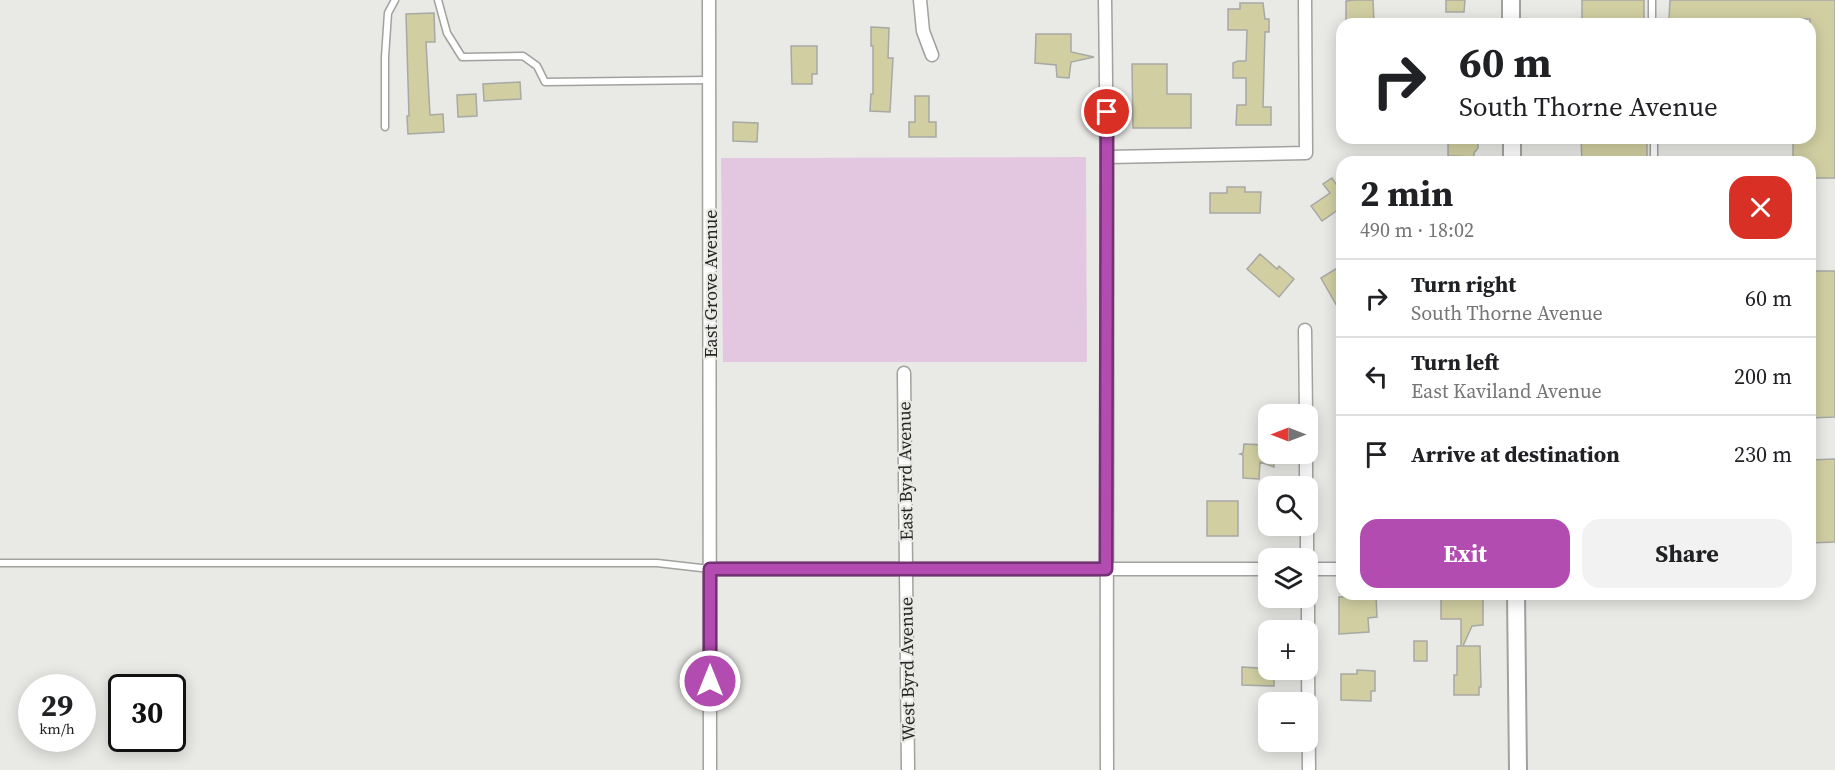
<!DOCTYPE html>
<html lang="en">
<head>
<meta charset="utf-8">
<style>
  body { margin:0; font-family:"Source Serif 4",serif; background:#f2f2f2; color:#202124; height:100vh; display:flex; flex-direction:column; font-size:22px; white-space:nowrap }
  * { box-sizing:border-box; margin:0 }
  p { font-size:20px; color:#757577 }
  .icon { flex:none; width:33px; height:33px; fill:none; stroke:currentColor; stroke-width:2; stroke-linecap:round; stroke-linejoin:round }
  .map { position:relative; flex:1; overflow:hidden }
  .sheet { position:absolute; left:1336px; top:156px; width:480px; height:444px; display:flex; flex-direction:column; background:#fff; border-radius:18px; box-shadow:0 3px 15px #0003 }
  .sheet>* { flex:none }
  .top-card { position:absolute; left:1336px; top:18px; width:480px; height:126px; border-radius:18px; box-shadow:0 3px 15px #0003; background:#fff; color:#202124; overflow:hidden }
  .needle { width:39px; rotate:270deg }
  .controls { position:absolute; left:1258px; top:404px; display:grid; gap:12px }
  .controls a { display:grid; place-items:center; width:60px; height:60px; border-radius:12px; background:#fff; box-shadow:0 3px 15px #0003; font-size:30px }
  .speed { position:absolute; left:18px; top:674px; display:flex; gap:12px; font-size:30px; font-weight:700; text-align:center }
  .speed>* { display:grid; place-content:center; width:78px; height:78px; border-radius:50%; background:#fff; box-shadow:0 3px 15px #0003; line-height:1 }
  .speed small { font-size:15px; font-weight:400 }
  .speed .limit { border:3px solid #111; border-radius:9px; background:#fff; color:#111 }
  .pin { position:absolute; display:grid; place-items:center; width:51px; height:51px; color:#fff; margin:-26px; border:3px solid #fff; border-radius:50%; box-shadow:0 2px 6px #0007 }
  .me { position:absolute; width:66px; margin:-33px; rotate:0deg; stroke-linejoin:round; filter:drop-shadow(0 0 4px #0008) }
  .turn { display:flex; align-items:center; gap:21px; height:126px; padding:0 24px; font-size:27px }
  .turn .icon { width:78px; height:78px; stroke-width:2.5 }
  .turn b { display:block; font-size:42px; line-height:51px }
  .round { display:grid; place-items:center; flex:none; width:63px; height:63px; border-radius:18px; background:#f2f2f2 }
  .head { display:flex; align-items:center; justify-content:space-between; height:102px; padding:0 24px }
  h1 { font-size:36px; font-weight:700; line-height:45px }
  .action { display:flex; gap:12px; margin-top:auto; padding:12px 24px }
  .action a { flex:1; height:69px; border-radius:18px; background:#b24cb1; color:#fff; font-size:24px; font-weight:700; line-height:69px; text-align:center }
  .action a+a { background:#f2f2f2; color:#202124 }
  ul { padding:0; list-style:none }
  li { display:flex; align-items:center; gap:18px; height:78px; padding:0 24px; border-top:2px solid #e0e0e0 }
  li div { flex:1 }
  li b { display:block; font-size:22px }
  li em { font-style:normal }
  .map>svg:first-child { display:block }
  .green { fill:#e3c7e1 }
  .building { fill:#d1cfa2; stroke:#a8a8a4; stroke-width:1.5 }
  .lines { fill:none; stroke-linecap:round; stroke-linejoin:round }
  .lane-casing { stroke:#a1a19e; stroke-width:9 }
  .street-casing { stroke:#a1a19e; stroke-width:15 }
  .secondary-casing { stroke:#a1a19e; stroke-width:20 }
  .lane { stroke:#fff; stroke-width:6 }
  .street { stroke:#fff; stroke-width:12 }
  .secondary { stroke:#fff; stroke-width:16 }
  .route-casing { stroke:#743173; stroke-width:15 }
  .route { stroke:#b24cb1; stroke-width:10 }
  .labels { text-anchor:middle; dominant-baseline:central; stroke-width:4.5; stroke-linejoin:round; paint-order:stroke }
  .street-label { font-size:18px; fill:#262625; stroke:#e9e9e6 }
</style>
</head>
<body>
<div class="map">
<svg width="1835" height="770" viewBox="0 0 1835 770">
  <rect width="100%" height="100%" fill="#e9e9e6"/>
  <path class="green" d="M1086 157 1087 362H723L721 158Z"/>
  <path class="building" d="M1355 0H1373L1374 24H1346V1Z
    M1446 0H1465L1464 12H1446Z
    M1582 0H1644V24H1582Z
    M1670 0H1835V178H1810V162H1793V138H1810V19H1669Z
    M1240 3H1263L1265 19H1269V32H1265L1263 107H1271V125H1236L1237 105H1246V78H1233V63L1238 61H1246L1247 30H1228V9H1240Z
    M434 13 435 42H426L430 115 443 114 444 132 408 134 407 116H409L406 14Z
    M871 27 889 28 888 58H893L890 112 870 111 871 94H873V46H871Z
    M1036 34H1071V52L1094 57 1071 62 1069 78 1057 77 1056 65 1035 63Z
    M791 46H817V74H812V84H792Z
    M1132 64H1167V94H1191V128H1133Z
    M520 82 521 99 484 101 483 84Z
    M476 94 477 116 458 117 457 95Z
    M915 96H929V122H936V137H909V122H915Z
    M733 122 758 123 757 142 733 141Z
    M1448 138H1478V148L1474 153V157L1448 156Z
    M1581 138H1647V162H1582Z
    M1332 178 1336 184 1342 179V207L1322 221 1311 206 1330 193 1323 184Z
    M1227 187H1245V192H1261L1260 213H1210V193H1227Z
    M1260 254 1277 269 1279 266 1294 279 1279 297 1247 269Z
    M1342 265V315L1321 278Z
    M1810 271H1835V417L1810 418Z
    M1244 444 1269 445V453H1274V467L1260 462 1259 479 1243 478V455L1240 454 1243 453Z
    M1835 459V542L1810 543V460Z
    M1207 501H1238V536H1207Z
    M1441 594H1483V625L1472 626 1463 646H1480L1481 687H1479V695H1454V675H1457V646H1461V619H1441Z
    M1376 596 1377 617 1368 618 1369 632 1339 634V597Z
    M1414 641H1427V661H1414Z
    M1242 667 1274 669V686L1242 685Z
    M1357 670 1375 671V691H1371V701L1341 700V674H1357Z"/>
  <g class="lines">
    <g class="lane-casing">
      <path id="lane" d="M438 0 447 33 462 57 523 56 537 66 545 82 709 80
        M1652 0V24
        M385 127V57L388 13 395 0
        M1654 138V162
        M0 563H657L710 569"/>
    </g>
    <g class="street-casing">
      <path id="street" d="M709 0 710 770
        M920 0 923 31 932 55
        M1105 0C1109 257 1106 513 1107 770
        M1108 157 1306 153 1305 0
        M1305 330 1306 414
        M904 373 908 770
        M1306 453V486
        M1307 525V558
        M710 569H1269
        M1308 569H1342
        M1308 597V630
        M1308 669 1309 770"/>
    </g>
    <g class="secondary-casing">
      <path id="secondary" d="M1511 0V24
        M1512 138V162
        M1516 594 1518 770"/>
    </g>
    <use href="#lane" class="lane"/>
    <use href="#street" class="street"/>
    <use href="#secondary" class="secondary"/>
  </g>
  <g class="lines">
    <g class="route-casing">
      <path id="route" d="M710 681V569H1106L1107 112"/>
    </g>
    <use href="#route" class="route"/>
  </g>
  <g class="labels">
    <g class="street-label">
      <text transform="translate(710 284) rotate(-90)">East Grove Avenue</text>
      <text transform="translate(905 471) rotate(-91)">East Byrd Avenue</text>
      <text transform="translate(907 669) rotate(-91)">West Byrd Avenue</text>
    </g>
  </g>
</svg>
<div class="controls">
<a><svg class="needle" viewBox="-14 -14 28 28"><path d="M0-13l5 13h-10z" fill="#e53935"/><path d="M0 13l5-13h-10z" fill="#757577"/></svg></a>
<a><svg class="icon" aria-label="search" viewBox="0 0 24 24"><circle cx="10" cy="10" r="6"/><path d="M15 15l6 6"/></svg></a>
<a><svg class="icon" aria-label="layers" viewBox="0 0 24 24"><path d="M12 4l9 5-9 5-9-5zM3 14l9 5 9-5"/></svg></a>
<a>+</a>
<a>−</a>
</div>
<div class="speed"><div>29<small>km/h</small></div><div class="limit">30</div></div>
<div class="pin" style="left:1107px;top:112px;background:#d93025"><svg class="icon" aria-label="arrive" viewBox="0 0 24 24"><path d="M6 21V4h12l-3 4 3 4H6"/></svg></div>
<svg class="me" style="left:710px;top:681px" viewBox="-20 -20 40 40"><circle r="17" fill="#b24cb1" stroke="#fff" stroke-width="3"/><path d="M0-11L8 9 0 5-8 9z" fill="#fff"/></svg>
<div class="top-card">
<div class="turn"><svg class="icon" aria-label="right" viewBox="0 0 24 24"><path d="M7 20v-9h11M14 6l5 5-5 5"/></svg><div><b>60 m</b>South Thorne Avenue</div></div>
</div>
<section class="sheet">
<div class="head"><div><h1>2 min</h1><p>490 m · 18:02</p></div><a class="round" style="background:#d93025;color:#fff"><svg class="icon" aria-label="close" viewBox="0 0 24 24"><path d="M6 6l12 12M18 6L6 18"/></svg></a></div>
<ul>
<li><svg class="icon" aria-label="right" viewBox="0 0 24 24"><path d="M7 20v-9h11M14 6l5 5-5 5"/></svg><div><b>Turn right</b><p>South Thorne Avenue</p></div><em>60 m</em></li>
<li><svg class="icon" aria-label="left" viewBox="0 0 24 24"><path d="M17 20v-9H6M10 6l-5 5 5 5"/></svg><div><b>Turn left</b><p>East Kaviland Avenue</p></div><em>200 m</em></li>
<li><svg class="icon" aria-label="arrive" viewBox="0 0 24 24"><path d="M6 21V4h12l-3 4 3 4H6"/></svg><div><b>Arrive at destination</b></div><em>230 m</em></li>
</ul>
<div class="action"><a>Exit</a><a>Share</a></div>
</section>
</div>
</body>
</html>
